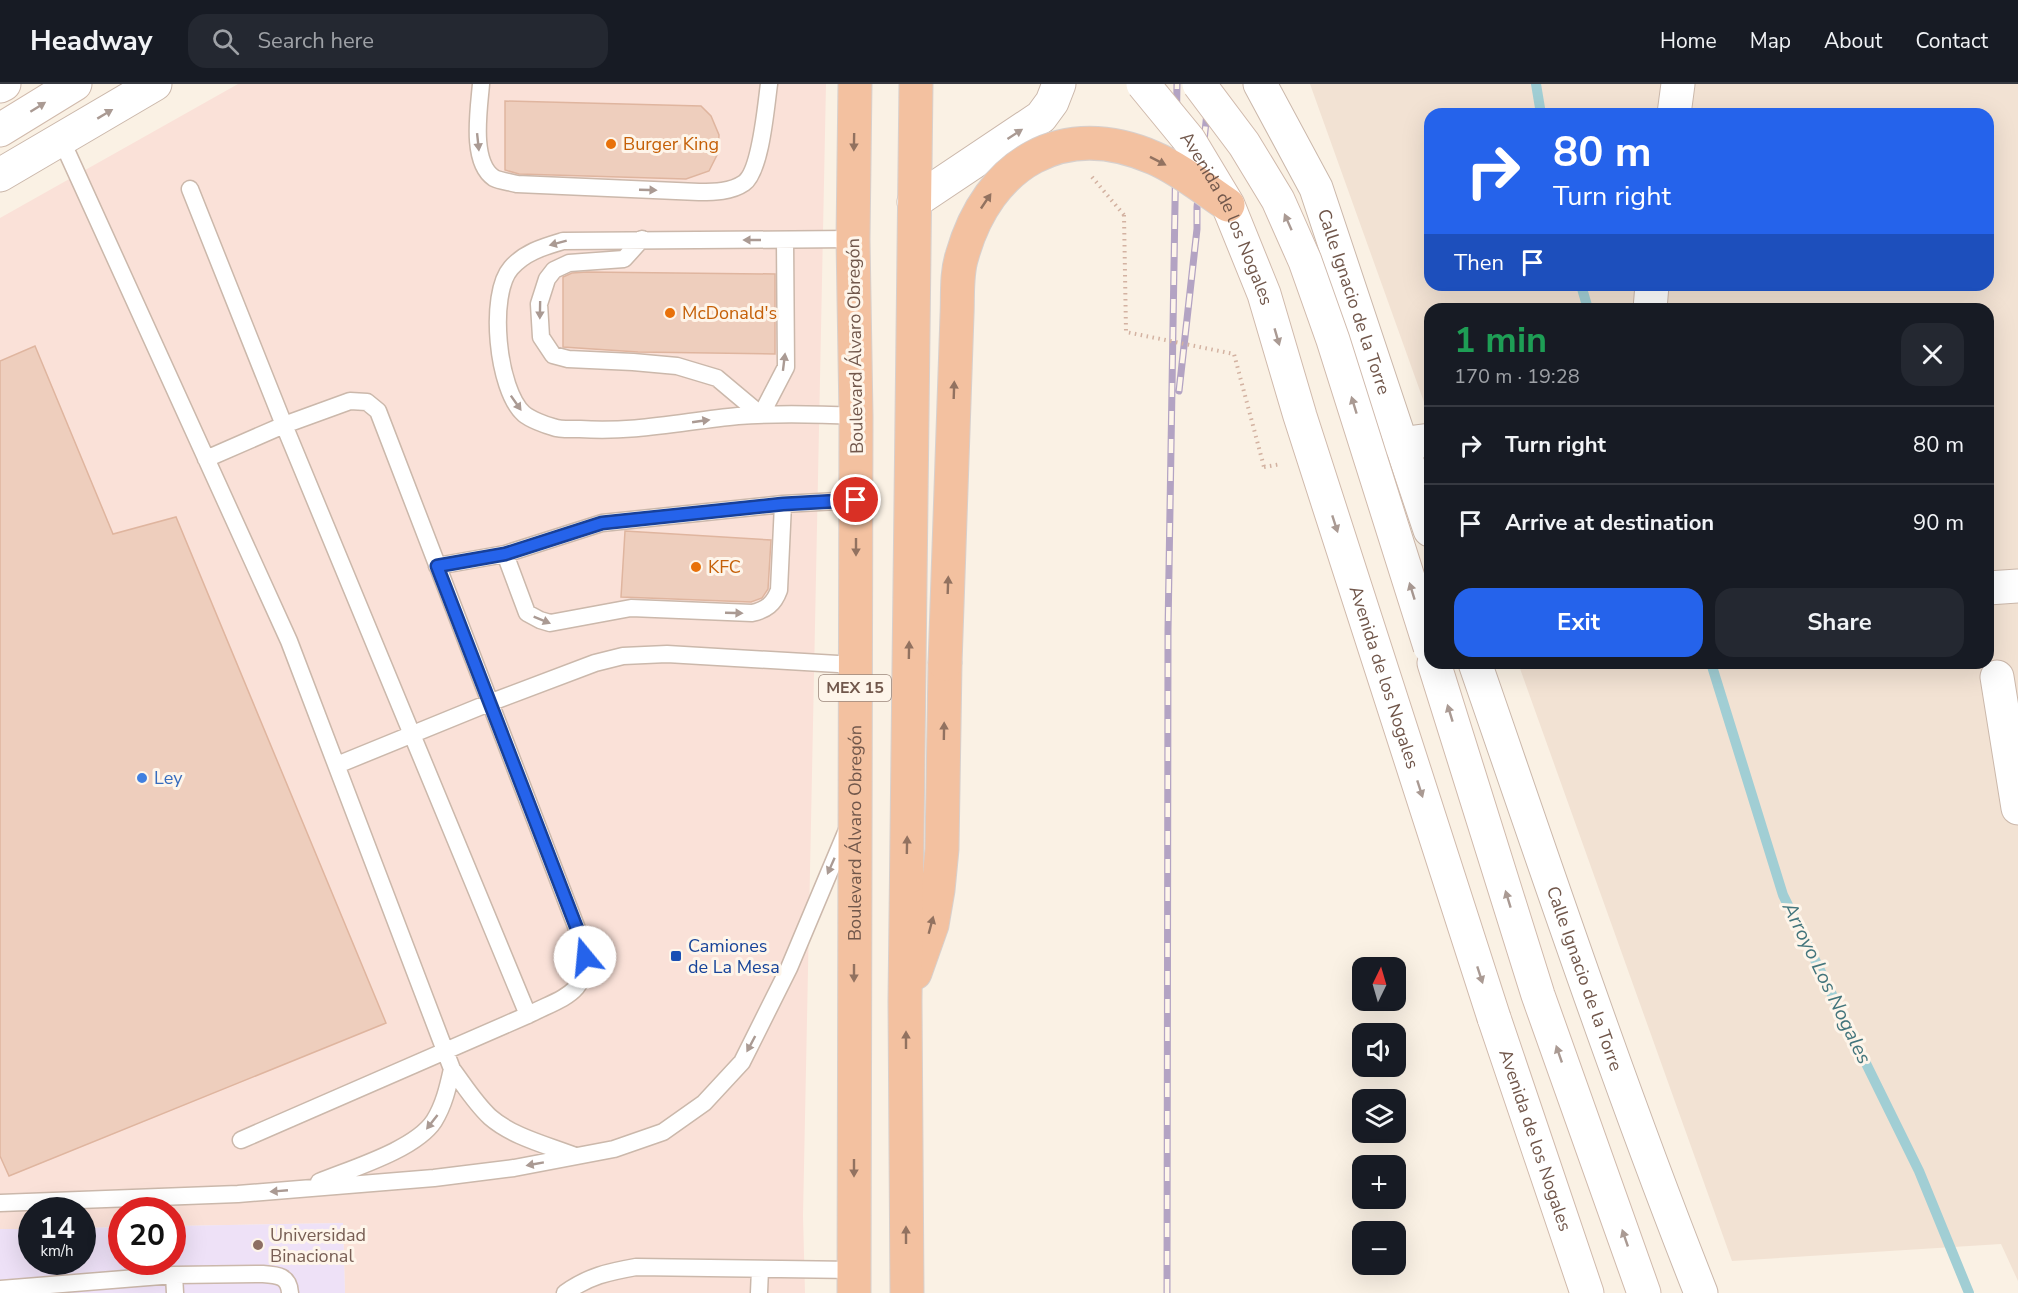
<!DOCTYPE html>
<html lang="en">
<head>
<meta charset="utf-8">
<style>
  body { margin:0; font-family:"Nunito Sans",sans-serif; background:#242831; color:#f1f3f6; height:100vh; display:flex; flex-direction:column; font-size:22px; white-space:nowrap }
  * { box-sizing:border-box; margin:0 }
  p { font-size:20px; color:#9ea1a6 }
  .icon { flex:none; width:33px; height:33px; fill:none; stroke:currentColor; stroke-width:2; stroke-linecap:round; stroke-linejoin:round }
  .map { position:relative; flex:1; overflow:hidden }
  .sheet { position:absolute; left:1424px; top:219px; width:570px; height:366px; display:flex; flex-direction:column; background:#171b24; border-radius:18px; box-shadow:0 6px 24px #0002 }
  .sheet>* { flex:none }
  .hud { position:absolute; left:1424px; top:24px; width:570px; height:183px; border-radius:18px; box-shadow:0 6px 24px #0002; background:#2563eb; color:#fff; overflow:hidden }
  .needle { width:39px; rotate:5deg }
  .tools { position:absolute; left:1352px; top:873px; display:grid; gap:12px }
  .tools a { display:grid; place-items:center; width:54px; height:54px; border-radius:12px; background:#171b24; box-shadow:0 6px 24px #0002; font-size:30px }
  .speed { position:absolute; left:18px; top:1113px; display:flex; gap:12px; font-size:30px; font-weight:700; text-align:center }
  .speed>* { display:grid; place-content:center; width:78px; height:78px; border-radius:50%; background:#171b24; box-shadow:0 6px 24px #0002; line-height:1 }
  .speed small { font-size:15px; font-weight:400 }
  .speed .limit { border:9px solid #d22; background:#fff; color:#111 }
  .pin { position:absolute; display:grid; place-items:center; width:51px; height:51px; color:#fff; margin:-26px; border:3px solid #fff; border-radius:50%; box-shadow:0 2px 6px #0007 }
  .me { position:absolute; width:66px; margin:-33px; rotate:343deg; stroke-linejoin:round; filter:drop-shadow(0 0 4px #0008) }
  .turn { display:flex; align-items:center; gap:21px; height:126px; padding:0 30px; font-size:27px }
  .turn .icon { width:78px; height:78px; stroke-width:2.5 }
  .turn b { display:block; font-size:42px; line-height:51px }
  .then { display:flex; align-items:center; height:57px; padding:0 30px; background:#0003; gap:12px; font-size:22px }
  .round { display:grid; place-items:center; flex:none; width:63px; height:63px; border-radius:18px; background:#242831 }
  .head { display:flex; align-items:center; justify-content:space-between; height:102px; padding:0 30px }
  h1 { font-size:36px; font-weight:700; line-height:45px; color:#1e9e55 }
  .primary-button { display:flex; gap:12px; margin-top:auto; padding:12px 30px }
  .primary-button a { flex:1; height:69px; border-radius:18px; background:#2563eb; color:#fff; font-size:24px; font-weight:700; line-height:69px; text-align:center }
  .primary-button a+a { background:#242831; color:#f1f3f6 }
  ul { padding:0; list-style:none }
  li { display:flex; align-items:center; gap:18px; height:78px; padding:0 30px; border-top:2px solid #363941 }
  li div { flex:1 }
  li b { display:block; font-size:22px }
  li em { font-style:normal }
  header { display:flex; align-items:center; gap:36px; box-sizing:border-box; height:84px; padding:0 30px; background:#171b24; border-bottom:2px solid #363941 }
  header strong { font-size:28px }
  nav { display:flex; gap:33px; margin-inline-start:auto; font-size:21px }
  .search { width:420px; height:54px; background:#242831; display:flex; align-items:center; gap:15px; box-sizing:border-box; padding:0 21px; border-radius:18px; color:#9ea1a6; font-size:22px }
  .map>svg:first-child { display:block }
  .residential { fill:#f2e2d3; fill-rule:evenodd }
  .commercial { fill:#fae1d8 }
  .education { fill:#eee1f7 }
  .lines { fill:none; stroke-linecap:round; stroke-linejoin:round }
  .stream { stroke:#a1ced4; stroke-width:10 }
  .building { fill:#eecebd; stroke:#dfb59f; stroke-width:1.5 }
  .service-casing { stroke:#cbb8ab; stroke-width:19 }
  .minor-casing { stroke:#cbb8ab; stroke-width:35 }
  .secondary-casing { stroke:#d0baac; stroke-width:35 }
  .trunk-casing { stroke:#d7d0cd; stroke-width:35 }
  .path { stroke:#d3b2a1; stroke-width:4; stroke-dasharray:1.5 4.5; stroke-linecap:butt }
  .service { stroke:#fff; stroke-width:16 }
  .minor { stroke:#fff; stroke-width:33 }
  .secondary { stroke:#fff; stroke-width:33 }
  .trunk { stroke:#f3c1a0; stroke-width:33 }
  .rail-casing { stroke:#b3a3c3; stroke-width:7 }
  .rail { stroke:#fef5ea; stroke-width:4.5; stroke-dasharray:14; stroke-linecap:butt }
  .secondary-bridge-casing { stroke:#d0baac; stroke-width:35; stroke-linecap:butt }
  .trunk-bridge-casing { stroke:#d7d0cd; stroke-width:35; stroke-linecap:butt }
  .path-bridge { stroke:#d3b2a1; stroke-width:4; stroke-dasharray:1.5 4.5; stroke-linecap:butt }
  .secondary-bridge { stroke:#fff; stroke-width:33 }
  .trunk-bridge { stroke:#f3c1a0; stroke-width:33 }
  .oneway { fill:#aa9a93 }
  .oneway2 { fill:#927260 }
  .route-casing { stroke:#184099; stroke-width:15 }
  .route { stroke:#2563eb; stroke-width:10 }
  .food-dot { fill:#e8710a; stroke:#fef5ea; stroke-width:2 }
  .shop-dot { fill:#3f7fe0; stroke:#fef5ea; stroke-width:2 }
  .transit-dot { fill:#1a4fb4; stroke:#fef5ea; stroke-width:2 }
  .education-dot { fill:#8d6e63; stroke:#fef5ea; stroke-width:2 }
  .labels { text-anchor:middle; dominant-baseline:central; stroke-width:6; stroke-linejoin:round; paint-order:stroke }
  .shield { fill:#fef5ea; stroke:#9b867b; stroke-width:1.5 }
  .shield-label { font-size:16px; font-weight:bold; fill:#71574b }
  .food-label { font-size:18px; fill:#c56008; stroke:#fef5ea; text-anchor:start }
  .street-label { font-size:18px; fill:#71574b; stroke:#fef5ea }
  .shop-label { font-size:18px; fill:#366cbe; stroke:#fef5ea; text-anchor:start }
  .transit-label { font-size:18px; fill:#164399; stroke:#fef5ea; text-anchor:start }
  .education-label { font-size:18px; fill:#785e54; stroke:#fef5ea; text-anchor:start }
  .water-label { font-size:20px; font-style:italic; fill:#43757c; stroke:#fef5ea }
</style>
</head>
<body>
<header>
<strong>Headway</strong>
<div class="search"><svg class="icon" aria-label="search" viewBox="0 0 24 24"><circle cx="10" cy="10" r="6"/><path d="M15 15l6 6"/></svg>Search here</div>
<nav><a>Home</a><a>Map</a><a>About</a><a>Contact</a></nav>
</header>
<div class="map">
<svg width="2018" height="1209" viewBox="0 0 2018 1209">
  <rect width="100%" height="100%" fill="#faf1e4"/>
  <path class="residential" d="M1310 0H2018V1197L2001 1160 1732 1177 1518 579H1988V225H1430L1429 332ZM1430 30H1988V201H1430Z"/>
  <path class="commercial" d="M238 0H826L803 1132 805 1209H345L343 1139 173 1142 172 1126H122L121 1143 83 1144 82 1126H32L31 1145H0V134Z"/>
  <path class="education" d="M343 1139 345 1209H0V1145H31L32 1178H82L83 1144 121 1143 122 1178H172L173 1142Z"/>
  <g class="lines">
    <path class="stream" d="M1536 0 1541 30
      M1581 201 1588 225
      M1711 579 1783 811 1919 1087 1969 1209"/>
  </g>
  <path class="building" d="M505 17 701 22 711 32 719 51 718 69 709 87 686 95 519 90 505 86Z
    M587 188 775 190V270L638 268 563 263V193L572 189Z
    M35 262 113 450 176 433 386 939 9 1092 0 1072V277Z
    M625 447 771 456 768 505 762 514 751 518 621 513Z"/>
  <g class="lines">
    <g class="service-casing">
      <path id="service" d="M481 0C479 25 470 78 494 94 500 97 510 98 517 100L699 108C714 108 731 108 744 99 761 87 766 21 769 0
        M61 55 289 557 452 985C464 1001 475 1019 490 1033 513 1053 547 1061 575 1072
        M190 105 284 341 528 931
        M642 155 624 175 569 179 554 186 547 195 539 220 541 253 553 271 568 275 633 278 677 282 717 294 761 331 786 283 785 156
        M853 155 563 157C543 163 525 168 511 184 488 210 497 306 524 330 530 335 545 341 553 343 561 346 571 345 580 345 634 349 685 337 738 332 778 329 817 330 856 332
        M206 375 284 341 350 317 367 318 378 327 584 863C591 910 563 913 528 931L241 1056
        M505 470 527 529 540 536 550 539 631 524 752 529C766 526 774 520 779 506L783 420
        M437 482 505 470 602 439 783 420 856 416
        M337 681 489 619 595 579 623 572 667 570 855 581
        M319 1098C350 1085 415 1066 434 1037 444 1021 448 1003 452 985
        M0 1119 238 1110 434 1094 514 1084 614 1065 663 1048 704 1019 742 978 789 884 847 746
        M174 1191 175 1209
        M0 1205 174 1191 263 1190C278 1191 289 1192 290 1209
        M565 1209C589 1192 608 1188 636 1183L854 1186
        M759 1209 760 1185"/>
    </g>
    <g class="minor-casing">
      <g id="minor">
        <path id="s1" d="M1260 0 1316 104 1430 446"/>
        <path d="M1674 30 1678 0"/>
        <path d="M0 91 155 0"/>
        <path d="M914 118 1041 33 1052 18 1059 0"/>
        <path d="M1650 225 1652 201"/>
        <path d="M1400 360 1430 356"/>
        <path d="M1988 504 2018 502"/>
        <path id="s2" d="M1475 579C1548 790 1619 1002 1701 1209"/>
        <path d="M1997 593 2018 724"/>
      </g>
    </g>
    <g class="secondary-casing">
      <g id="secondary">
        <path d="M0 2 4 0"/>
        <path d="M0 46 75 0"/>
        <path d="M1434 579 1538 911 1644 1209"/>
        <path id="s3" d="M1494 934 1587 1209"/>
      </g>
    </g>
    <g class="trunk-casing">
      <g id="trunk">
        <path d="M915 889 932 841 938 806 942 765 945 580"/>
        <path id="s4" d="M854 1209 856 332 853 155 855 0"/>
        <path d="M907 1209 905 917 916 0"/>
      </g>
    </g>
    <path class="path" d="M1092 93 1124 131
      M1264 383 1281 380"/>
    <use href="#service" class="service"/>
    <use href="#minor" class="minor"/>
    <use href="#secondary" class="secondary"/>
    <use href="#trunk" class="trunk"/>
    <g class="rail-casing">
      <path id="rail" d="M1179 307 1197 145V123L1210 0
        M1167 1209 1168 546 1177 0"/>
    </g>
    <use href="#rail" class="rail"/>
    <g class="secondary-bridge-casing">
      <g id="secondary-bridge">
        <path id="s5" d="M1143 0 1189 56 1228 121 1264 210 1300 332 1494 934"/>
        <path d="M1199 0 1244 60 1278 116 1305 177 1333 256 1430 563"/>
      </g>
    </g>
    <g class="trunk-bridge-casing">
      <path id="trunk-bridge" d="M945 580 957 231C958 212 956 190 962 172 988 79 1063 34 1154 74 1180 85 1204 105 1228 121"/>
    </g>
    <path class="path-bridge" d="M1124 131 1126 248 1234 270 1264 383"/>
    <use href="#secondary-bridge" class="secondary-bridge"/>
    <use href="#trunk-bridge" class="trunk-bridge"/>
  </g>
  <defs><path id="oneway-solid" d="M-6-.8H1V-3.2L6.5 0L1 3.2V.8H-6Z" transform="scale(1.5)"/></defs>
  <g class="oneway">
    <use href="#oneway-solid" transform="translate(38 23) rotate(-32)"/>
    <use href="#oneway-solid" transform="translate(105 30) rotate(-31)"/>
    <use href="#oneway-solid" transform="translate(1015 50) rotate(-33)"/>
    <use href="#oneway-solid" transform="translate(478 58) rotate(84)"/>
    <use href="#oneway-solid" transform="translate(648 106) rotate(2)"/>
    <use href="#oneway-solid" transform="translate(1288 138) rotate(-114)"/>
    <use href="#oneway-solid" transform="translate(752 156) rotate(-180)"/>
    <use href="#oneway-solid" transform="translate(558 159) rotate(165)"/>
    <use href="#oneway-solid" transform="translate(540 226) rotate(91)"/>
    <use href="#oneway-solid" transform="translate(1277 253) rotate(74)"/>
    <use href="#oneway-solid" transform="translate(784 278) rotate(-83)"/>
    <use href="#oneway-solid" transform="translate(516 319) rotate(55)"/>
    <use href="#oneway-solid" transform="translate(1354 321) rotate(-107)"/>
    <use href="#oneway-solid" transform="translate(701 337) rotate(-8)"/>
    <use href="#oneway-solid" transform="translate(1335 440) rotate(72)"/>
    <use href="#oneway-solid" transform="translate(1412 507) rotate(-107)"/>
    <use href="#oneway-solid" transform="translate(734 529) rotate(2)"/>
    <use href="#oneway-solid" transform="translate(542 536) rotate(22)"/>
    <use href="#oneway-solid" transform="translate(1450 629) rotate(-107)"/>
    <use href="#oneway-solid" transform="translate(1420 705) rotate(72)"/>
    <use href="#oneway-solid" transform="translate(831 782) rotate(114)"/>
    <use href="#oneway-solid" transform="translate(1508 815) rotate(-107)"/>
    <use href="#oneway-solid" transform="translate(1480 891) rotate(72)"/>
    <use href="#oneway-solid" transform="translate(751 960) rotate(118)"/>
    <use href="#oneway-solid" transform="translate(1559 970) rotate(-109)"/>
    <use href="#oneway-solid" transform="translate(432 1038) rotate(128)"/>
    <use href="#oneway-solid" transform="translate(535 1080) rotate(170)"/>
    <use href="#oneway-solid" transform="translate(279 1107) rotate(175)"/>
    <use href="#oneway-solid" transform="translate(1625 1154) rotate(-109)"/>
  </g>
  <g class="oneway2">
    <use href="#oneway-solid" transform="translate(854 58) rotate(91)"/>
    <use href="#oneway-solid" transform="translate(1158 77) rotate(27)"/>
    <use href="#oneway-solid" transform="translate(986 117) rotate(-56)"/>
    <use href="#oneway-solid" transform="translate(954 306) rotate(-88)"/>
    <use href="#oneway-solid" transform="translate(856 463) rotate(90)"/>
    <use href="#oneway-solid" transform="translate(948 501) rotate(-88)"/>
    <use href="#oneway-solid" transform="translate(909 566) rotate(-89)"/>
    <use href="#oneway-solid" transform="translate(944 647) rotate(-89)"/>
    <use href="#oneway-solid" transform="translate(907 761) rotate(-89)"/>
    <use href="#oneway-solid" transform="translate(931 841) rotate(-75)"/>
    <use href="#oneway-solid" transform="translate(854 889) rotate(90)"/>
    <use href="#oneway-solid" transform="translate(906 956) rotate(-90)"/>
    <use href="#oneway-solid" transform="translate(854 1084) rotate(90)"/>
    <use href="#oneway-solid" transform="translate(906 1151) rotate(-90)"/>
  </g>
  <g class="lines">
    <g class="route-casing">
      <path id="route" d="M585 873 584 863 437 482 505 470 602 439 783 420 856 416"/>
    </g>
    <use href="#route" class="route"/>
  </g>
  <g class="food-dot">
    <circle cx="611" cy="60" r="6"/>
    <circle cx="670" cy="229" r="6"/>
    <circle cx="696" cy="483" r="6"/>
  </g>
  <circle class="shop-dot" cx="142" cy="694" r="6"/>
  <rect class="transit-dot" x="670" y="866" width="12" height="12" rx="3"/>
  <circle class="education-dot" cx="258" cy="1161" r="6"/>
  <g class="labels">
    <rect class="shield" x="819" y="591" width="72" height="26" rx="4.5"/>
    <g class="shield-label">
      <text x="855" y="604">MEX 15</text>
    </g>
    <g class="food-label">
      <text x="623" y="60">Burger King</text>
      <text x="682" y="229">McDonald's</text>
      <text x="708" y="483">KFC</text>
    </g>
    <g class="street-label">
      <text stroke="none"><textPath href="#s5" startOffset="160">Avenida de los Nogales</textPath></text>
      <text stroke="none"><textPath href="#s1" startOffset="238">Calle Ignacio de la Torre</textPath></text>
      <text transform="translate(855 262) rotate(-91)">Boulevard Álvaro Obregón</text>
      <text stroke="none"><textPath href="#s5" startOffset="646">Avenida de los Nogales</textPath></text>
      <text stroke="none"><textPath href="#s4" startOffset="460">Boulevard Álvaro Obregón</textPath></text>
      <text stroke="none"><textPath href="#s2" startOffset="334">Calle Ignacio de la Torre</textPath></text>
      <text stroke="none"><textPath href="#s3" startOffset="129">Avenida de los Nogales</textPath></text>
    </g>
    <g class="shop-label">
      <text x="154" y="694">Ley</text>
    </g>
    <g class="transit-label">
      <text x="688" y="862">Camiones<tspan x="688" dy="21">de La Mesa</tspan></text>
    </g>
    <g class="education-label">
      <text x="270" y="1151">Universidad<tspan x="270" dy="21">Binacional</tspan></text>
    </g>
    <g class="water-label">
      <text transform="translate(1827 899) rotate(64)">Arroyo Los Nogales</text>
    </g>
  </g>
</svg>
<div class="tools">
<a><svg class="needle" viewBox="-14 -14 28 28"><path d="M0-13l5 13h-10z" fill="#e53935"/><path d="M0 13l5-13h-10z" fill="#9ea1a6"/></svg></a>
<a><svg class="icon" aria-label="sound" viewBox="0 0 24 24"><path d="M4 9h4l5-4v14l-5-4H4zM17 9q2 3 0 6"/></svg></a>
<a><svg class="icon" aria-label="layers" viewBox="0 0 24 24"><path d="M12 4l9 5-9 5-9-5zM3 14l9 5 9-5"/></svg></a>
<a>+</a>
<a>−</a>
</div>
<div class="speed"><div>14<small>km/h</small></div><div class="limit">20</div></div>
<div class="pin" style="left:856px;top:416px;background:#d93025"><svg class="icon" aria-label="arrive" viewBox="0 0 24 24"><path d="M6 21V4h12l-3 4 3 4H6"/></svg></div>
<svg class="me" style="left:585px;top:873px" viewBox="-20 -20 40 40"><circle r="19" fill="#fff"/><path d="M0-13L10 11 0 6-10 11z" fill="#2563eb"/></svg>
<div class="hud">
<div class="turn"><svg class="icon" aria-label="right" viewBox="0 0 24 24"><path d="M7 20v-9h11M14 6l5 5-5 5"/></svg><div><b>80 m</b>Turn right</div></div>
<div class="then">Then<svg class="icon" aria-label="arrive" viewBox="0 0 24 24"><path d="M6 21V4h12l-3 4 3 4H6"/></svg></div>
</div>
<section class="sheet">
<div class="head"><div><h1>1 min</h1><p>170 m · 19:28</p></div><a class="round"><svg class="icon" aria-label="close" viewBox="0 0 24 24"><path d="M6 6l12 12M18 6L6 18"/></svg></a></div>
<ul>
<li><svg class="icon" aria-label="right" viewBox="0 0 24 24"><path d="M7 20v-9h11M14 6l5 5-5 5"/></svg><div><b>Turn right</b></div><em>80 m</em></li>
<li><svg class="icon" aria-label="arrive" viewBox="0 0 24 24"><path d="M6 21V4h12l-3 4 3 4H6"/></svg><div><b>Arrive at destination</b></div><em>90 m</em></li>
</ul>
<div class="primary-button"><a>Exit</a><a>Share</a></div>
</section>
</div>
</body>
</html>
